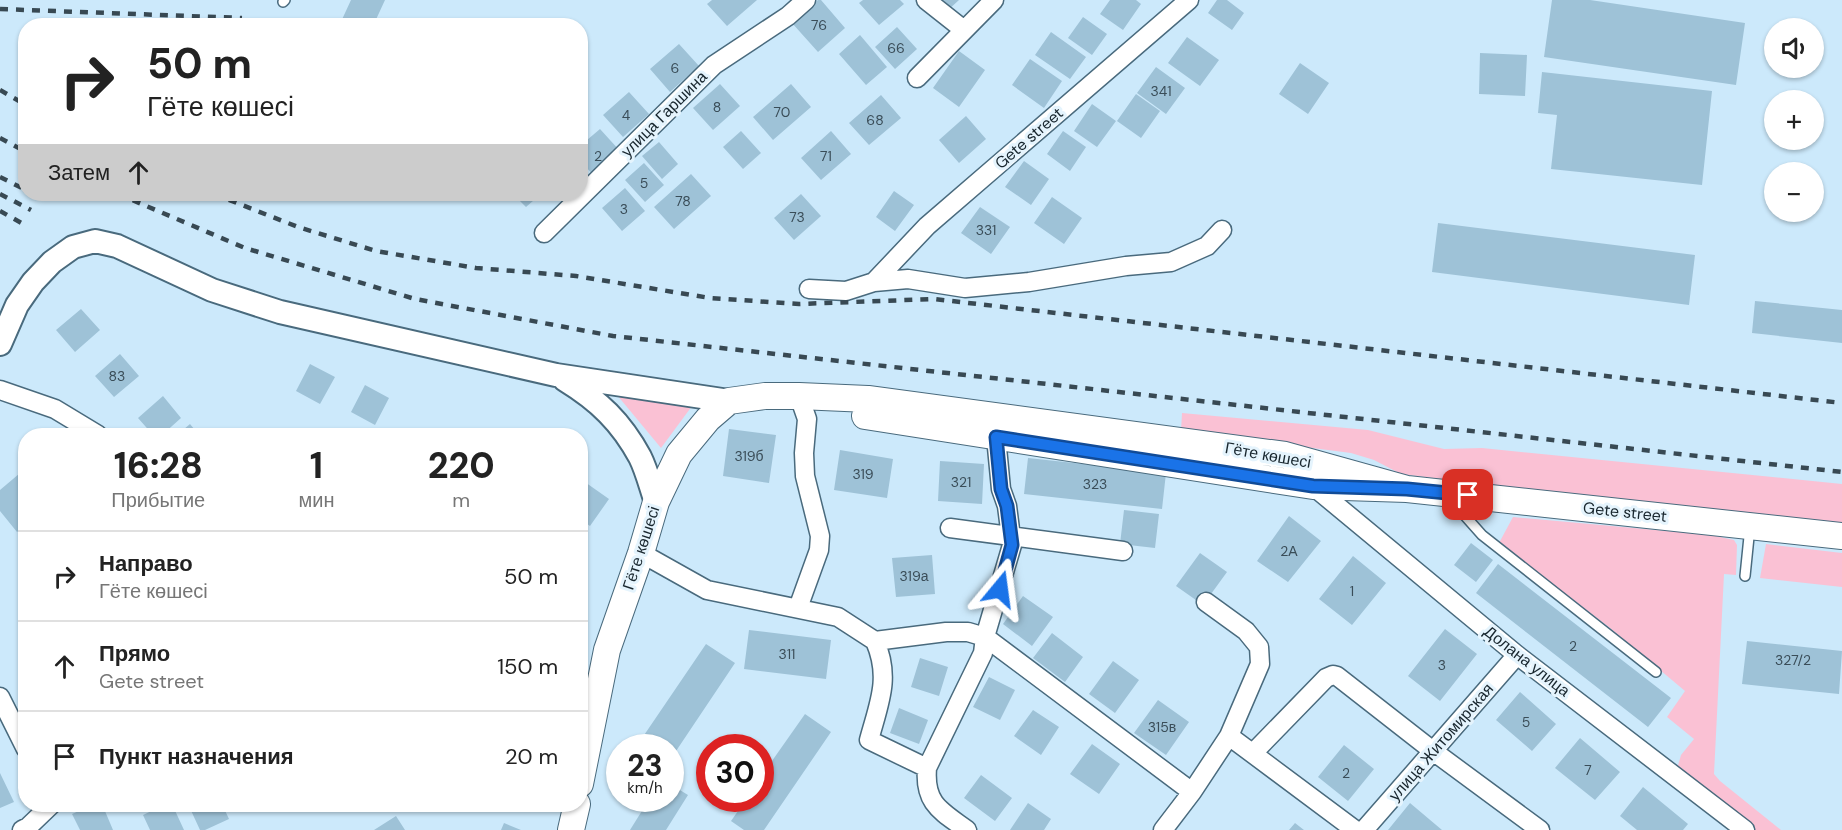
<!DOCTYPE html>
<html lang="ru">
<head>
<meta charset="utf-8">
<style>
  body { margin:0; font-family:"DM Sans",sans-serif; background:#f6f6f6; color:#222; height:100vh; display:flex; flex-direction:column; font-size:22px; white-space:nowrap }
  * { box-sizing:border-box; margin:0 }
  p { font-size:20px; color:#767676 }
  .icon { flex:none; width:33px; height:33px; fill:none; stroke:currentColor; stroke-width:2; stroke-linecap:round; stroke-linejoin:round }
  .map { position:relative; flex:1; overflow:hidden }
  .drawer { position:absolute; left:18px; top:428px; width:570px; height:384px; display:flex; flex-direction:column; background:#fff; border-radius:24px; box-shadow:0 2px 4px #0004 }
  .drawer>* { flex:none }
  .hud { position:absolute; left:18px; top:18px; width:570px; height:183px; border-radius:24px; box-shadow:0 2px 4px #0004; background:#fff; color:#222; overflow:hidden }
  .fabs { position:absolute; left:1764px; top:18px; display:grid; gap:12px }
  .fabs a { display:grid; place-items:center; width:60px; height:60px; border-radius:50%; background:#fff; box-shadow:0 2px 4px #0004; font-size:30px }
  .speed { position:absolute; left:606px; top:734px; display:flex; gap:12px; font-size:30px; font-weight:700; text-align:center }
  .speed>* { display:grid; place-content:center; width:78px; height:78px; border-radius:50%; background:#fff; box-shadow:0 2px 4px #0004; line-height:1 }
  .speed small { font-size:15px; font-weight:400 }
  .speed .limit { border:9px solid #d22; background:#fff; color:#111 }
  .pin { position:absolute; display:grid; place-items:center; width:51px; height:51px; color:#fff; margin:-26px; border-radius:12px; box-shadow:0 3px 9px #0006 }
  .me { position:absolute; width:66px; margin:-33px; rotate:16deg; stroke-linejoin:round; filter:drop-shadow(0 0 4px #0008) }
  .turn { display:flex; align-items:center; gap:21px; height:126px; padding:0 30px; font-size:27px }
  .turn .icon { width:78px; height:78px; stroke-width:2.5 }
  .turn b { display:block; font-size:42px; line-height:51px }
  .then { display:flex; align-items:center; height:57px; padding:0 30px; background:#0003; gap:12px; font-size:22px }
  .eta { display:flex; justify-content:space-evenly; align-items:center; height:102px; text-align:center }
  .eta b { font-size:36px; font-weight:800; line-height:42px }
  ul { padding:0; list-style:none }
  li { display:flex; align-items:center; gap:18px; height:90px; padding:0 30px; border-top:2px solid #e0e0e0 }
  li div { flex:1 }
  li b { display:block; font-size:22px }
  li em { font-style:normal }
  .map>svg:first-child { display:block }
  .green { fill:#fac1d4 }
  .building { fill:#9ec2d7 }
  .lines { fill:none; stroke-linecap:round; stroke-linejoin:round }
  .service-casing { stroke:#496a7d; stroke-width:12 }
  .minor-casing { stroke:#496a7d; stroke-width:21 }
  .tertiary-casing { stroke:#496a7d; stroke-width:26 }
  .secondary-casing { stroke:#496a7d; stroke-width:28 }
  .service { stroke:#fff; stroke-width:9 }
  .minor { stroke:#fff; stroke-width:18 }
  .tertiary { stroke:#fff; stroke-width:22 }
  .secondary { stroke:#fff; stroke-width:26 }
  .rail { stroke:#384953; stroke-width:4.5; stroke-dasharray:8 8; stroke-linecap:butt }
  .route-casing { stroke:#114b97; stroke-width:15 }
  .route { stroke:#1a73e8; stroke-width:10 }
  .labels { text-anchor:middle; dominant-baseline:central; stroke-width:6; stroke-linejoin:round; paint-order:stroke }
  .number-label { font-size:14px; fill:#3a4d58 }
  .street-label { font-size:16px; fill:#18262e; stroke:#e5f4fd }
</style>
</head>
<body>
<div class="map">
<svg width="1842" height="830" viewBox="0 0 1842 830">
  <rect width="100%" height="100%" fill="#cce9fb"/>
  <path class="green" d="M617 395 695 402 661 448Z
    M1182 413 1368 430 1444 449 1482 448 1842 484V529L1401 474 1374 460 1351 453 1181 431Z
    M1513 517 1711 535 1734 540 1737 545 1736 575 1724 574 1714 774 1720 781 1781 830H1732L1677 769 1681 755 1694 739 1667 717 1685 691 1610 628 1499 543Z
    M1766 544 1842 553V587L1760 578Z"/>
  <path class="building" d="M351 0H385L373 26H339Z
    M712 0H757L727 26 707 4Z
    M818 0H821L845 28 818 52 792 23Z
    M863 0H900L904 4 879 25 859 3Z
    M937 0H959L947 11Z
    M1110 0H1136L1141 4 1123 30 1100 14Z
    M1217 0H1227L1244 13 1232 30 1208 13Z
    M1552 0H1590L1745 23 1736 85 1544 57Z
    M1083 17 1107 34 1092 55 1068 38Z
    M897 27 917 49 895 69 875 47Z
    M1051 32 1086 57 1070 79 1035 55Z
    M860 35 887 67 866 85 839 54Z
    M1187 37 1219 60 1200 86 1168 63Z
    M679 44 699 66 670 92 650 69Z
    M959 51 985 70 959 107 933 88Z
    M1480 53 1527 55 1525 96 1479 94Z
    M1030 59 1062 81 1044 108 1012 85Z
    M1300 63 1329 83 1308 114 1279 94Z
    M1156 67 1185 88 1166 114 1137 93Z
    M1542 72 1712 91 1702 185 1551 169 1557 115 1538 113Z
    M720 84 740 106 713 130 693 108Z
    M791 84 811 107 773 140 753 117Z
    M629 92 649 114 623 137 603 115Z
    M1136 94 1160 111 1141 138 1117 121Z
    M881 95 901 118 869 145 849 123Z
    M1092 104 1116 121 1097 147 1074 131Z
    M966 116 986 139 959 163 939 140Z
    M600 129 620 151 593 175 580 160V146Z
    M741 131 761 153 743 169 723 147Z
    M831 131 851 154 821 180 801 158Z
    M1063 131 1086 147 1070 171 1047 154Z
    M659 142 678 164 662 179 642 156Z
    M1024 161 1049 179 1031 205 1005 187Z
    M644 163 664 185 645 202 625 180Z
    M691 174 711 196 674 229 654 207Z
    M625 188 645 211 622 231 602 208Z
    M894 191 914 205 895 231 876 217Z
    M513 194H541L526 207Z
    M801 194 821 216 794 240 774 218Z
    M1052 197 1082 218 1064 244 1034 223Z
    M980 207 1010 227 991 254 961 233Z
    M1438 223 1695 255 1689 305 1432 272Z
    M1755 301 1842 310V343L1752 333Z
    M81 309 100 330 75 352 56 330Z
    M120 354 139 376 114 397 95 376Z
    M310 364 335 377 320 404 296 391Z
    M365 385 389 398 375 425 351 412Z
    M163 396 181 418 162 435H153L138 418Z
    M190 424 199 435H177Z
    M729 429 776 435 769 483 723 476Z
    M840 450 893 459 887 498 834 490Z
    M1028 458 1166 473 1162 509 1024 494Z
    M940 461 984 464 982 504 938 501Z
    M26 468V525L17 532 0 511V490Z
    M582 480 609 499 590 526 580 519Z
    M1124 510 1159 514 1155 548 1120 544Z
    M1289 516 1321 541 1288 582 1257 561Z
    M1471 543 1493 560 1476 582 1454 565Z
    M1200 553 1227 572 1203 605 1176 586Z
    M932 555 935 594 896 597 892 558Z
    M1353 556 1386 583 1352 625 1319 599Z
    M1498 564 1671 698 1648 727 1476 593Z
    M1023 596 1053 617 1032 646 1003 624Z
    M1445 629 1477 654 1440 701 1408 676Z
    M749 630 831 640 826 679 744 669Z
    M1052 633 1083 657 1065 682 1033 658Z
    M1747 641 1842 651 1839 694 1742 684Z
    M706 644 735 663 670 760V747H636Z
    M920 658 948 667 939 696 911 687Z
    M1113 661 1139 680 1115 713 1089 694Z
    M989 677 1015 690 1000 720 973 707Z
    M1520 692 1556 724 1532 751 1496 720Z
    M1158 700 1189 722 1166 755 1134 733Z
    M899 708 928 720 919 744 890 733Z
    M1033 710 1059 727 1041 755 1014 736Z
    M805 714 831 732 764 830H744L731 821 747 798H760V778Z
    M1580 738 1620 772 1595 800 1555 768Z
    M1092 744 1120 764 1099 794 1070 774Z
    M1344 745 1374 769 1348 801 1318 777Z
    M0 773 14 802 0 808Z
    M981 775 1012 798 995 821 964 798Z
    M670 784 688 795 666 830H630L650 798H670Z
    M1643 787 1688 824 1683 830H1637L1620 816Z
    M1028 803 1051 819 1044 830H1010Z
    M1410 803 1442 830H1388Z
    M95 804H102L113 830H80L72 814Z
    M166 804H172L184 830H150L143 815Z
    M188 804H222L229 819 205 830H200Z
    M396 816 405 830H374Z
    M504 823 521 830H501Z
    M1295 823 1304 830H1289Z"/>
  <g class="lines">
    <g class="service-casing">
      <path id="service" d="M283 2 285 0
        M1450 499 1482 535 1656 672
        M1745 576 1750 527"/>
    </g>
    <g class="minor-casing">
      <path id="minor" d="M926 0 964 30
        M917 78 994 0
        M544 233 714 65 788 16 806 0
        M874 282 927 226 1189 0
        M809 289 846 291 874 282 908 279 965 288 1029 282 1126 266 1171 262 1207 246 1222 230
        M0 390 55 409 98 435
        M1313 486 1517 655 1745 830
        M950 528 1123 551
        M641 553 707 590 838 617 875 641 946 632H968L985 637 1192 792
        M798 608 819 550 820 536 805 476 804 453 807 419 799 396
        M875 641C891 678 879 703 869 740L927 768
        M0 697 26 749
        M1229 736 1355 830
        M1253 753 1326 678 1333 675 1337 676 1433 751 1540 830
        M22 830 28 827 52 804
        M967 830C941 811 924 804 927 768L983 653 985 637 1012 545 1007 506 1001 489 996 437
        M1163 830 1192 792 1229 736 1260 664 1259 647 1246 631 1206 602
        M1364 830 1517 655"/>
    </g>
    <g class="tertiary-casing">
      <path id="tertiary" d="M0 344 17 305 33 282 52 262 73 247 95 241 117 246 212 290 280 312 556 375 729 401
        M565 380C599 401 621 422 640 457 647 471 651 488 656 502"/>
    </g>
    <g class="secondary-casing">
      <path id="secondary" d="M865 416 1313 486 1407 489 1842 536
        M580 784 607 650 641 553 656 502 679 454 708 419 729 401 765 396H799L868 399 1285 455 1407 489
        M571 830 577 804"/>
    </g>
    <use href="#service" class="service"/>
    <use href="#minor" class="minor"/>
    <use href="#tertiary" class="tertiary"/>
    <use href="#secondary" class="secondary"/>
    <path class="rail" d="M0 9 242 18
      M0 90 26 105
      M0 138 26 152
      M0 177 26 190
      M0 194 31 210
      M118 194 245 248 415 299 613 336 1842 472
      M214 194 298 227 376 251 476 268 576 276 710 298 799 304 934 299 1842 403
      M0 211 25 225"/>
  </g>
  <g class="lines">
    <g class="route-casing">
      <path id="route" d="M1000 589 1012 545 1007 506 1001 489 996 437 1313 486 1407 489 1468 495"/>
    </g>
    <use href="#route" class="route"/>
  </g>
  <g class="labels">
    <g class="number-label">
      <text x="819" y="25">76</text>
      <text x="896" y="48">66</text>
      <text x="675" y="68">6</text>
      <text x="1161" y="91">341</text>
      <text x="717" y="107">8</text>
      <text x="782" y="112">70</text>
      <text x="626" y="115">4</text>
      <text x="875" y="120">68</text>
      <text x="598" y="156">2</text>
      <text x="826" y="156">71</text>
      <text x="644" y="183">5</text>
      <text x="683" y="201">78</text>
      <text x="624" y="209">3</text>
      <text x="797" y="217">73</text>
      <text x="986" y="230">331</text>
      <text x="117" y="376">83</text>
      <text x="749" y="456">319б</text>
      <text x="863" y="474">319</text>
      <text x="961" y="482">321</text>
      <text x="1095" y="484">323</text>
      <text x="1289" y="551">2А</text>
      <text x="914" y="576">319а</text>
      <text x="1352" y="591">1</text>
      <text x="1573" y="646">2</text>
      <text x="787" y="654">311</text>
      <text x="1793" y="660">327/2</text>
      <text x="1442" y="665">3</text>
      <text x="1526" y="722">5</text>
      <text x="1162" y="727">315в</text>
      <text x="1588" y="770">7</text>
      <text x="1346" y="773">2</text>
    </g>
    <g class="street-label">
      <text transform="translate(664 114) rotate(-45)">улица Гаршина</text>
      <text transform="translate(1029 138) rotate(-41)">Gete street</text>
      <text transform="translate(1268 455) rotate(10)">Гёте көшесі</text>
      <text transform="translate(1625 512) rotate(6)">Gete street</text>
      <text transform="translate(641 548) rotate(-72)">Гёте көшесі</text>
      <text transform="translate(1527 661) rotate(38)">Долана улица</text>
      <text transform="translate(1441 742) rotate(-49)">улица Житомирская</text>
    </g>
  </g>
</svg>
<div class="fabs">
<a><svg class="icon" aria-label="sound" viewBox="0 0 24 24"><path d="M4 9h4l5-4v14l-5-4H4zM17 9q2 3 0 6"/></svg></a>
<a>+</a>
<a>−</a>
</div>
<div class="speed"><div>23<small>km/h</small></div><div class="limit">30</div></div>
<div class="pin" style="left:1468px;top:495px;background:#d93025"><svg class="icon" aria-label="arrive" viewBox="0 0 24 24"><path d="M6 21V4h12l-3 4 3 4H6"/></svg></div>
<svg class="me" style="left:1000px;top:589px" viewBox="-20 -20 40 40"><path d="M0-17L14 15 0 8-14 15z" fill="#1a73e8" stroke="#fff" stroke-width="4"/></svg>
<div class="hud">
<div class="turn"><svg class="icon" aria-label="right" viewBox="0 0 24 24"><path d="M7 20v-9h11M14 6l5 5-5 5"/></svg><div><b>50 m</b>Гёте көшесі</div></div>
<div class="then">Затем<svg class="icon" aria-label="ahead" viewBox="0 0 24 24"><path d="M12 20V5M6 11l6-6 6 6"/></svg></div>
</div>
<section class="drawer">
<div class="eta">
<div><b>16:28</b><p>Прибытие</p></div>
<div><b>1</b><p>мин</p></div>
<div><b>220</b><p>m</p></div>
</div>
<ul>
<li><svg class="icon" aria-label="right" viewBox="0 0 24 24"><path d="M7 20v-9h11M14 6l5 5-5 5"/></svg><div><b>Направо</b><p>Гёте көшесі</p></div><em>50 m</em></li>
<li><svg class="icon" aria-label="ahead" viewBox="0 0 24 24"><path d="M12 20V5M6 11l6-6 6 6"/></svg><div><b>Прямо</b><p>Gete street</p></div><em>150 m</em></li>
<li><svg class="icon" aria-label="arrive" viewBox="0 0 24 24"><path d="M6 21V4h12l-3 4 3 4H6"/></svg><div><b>Пункт назначения</b></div><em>20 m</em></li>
</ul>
</section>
</div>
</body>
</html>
